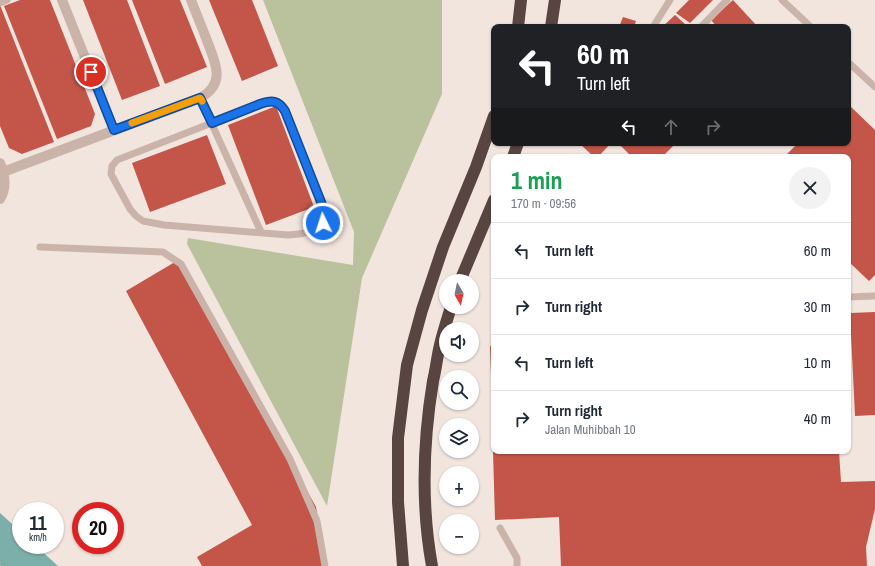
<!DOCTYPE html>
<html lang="en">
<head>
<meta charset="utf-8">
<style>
  body { margin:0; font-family:"Archivo Narrow",sans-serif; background:#f2f2f3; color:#1f2937; height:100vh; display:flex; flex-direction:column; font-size:15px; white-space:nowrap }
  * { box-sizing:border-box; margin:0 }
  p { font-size:13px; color:#747a83 }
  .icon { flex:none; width:22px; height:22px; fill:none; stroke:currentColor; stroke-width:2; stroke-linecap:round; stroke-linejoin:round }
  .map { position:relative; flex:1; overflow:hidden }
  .side { position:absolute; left:491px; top:154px; width:360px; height:300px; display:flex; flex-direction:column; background:#fff; border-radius:8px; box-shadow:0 1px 3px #0004 }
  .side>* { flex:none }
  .banner { position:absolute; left:491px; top:24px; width:360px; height:122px; border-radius:8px; box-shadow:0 1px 3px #0004; background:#202124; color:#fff; overflow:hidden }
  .needle { width:26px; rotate:171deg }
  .fabs { position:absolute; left:439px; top:274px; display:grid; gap:8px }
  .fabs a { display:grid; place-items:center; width:40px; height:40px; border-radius:50%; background:#fff; box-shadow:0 1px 3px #0004; font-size:20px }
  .speed { position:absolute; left:12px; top:502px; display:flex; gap:8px; font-size:20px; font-weight:700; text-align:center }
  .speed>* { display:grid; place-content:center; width:52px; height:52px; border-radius:50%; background:#fff; box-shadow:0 1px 3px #0004; line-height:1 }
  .speed small { font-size:10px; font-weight:400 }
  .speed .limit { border:6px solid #d22; background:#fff; color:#111 }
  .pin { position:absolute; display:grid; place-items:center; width:34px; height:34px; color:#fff; margin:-17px; border:2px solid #fff; border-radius:50%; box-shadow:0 1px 4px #0007 }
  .me { position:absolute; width:44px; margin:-22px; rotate:356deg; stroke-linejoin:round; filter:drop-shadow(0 0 3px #0008) }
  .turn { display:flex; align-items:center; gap:14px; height:84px; padding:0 20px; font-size:18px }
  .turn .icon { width:52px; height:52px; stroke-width:2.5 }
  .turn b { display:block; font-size:28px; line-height:34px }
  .lanes { display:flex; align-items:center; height:38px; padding:0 20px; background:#0003; justify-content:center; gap:20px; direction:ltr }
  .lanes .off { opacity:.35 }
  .round { display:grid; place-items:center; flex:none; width:42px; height:42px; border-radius:21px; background:#f2f2f3 }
  .head { display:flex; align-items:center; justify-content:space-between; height:68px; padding:0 20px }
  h1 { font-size:24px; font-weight:700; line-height:30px; color:#1e9e55 }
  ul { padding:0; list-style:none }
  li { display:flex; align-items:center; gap:12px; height:56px; padding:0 20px; border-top:1px solid #e0e1e3 }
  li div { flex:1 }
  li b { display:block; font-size:15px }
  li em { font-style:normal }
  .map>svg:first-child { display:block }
  .green { fill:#bac19d }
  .water { fill:#7dafaa }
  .building { fill:#c45549 }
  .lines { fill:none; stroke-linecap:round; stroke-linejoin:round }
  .service { stroke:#cab4a9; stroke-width:7 }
  .minor { stroke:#cab4a9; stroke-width:10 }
  .motorway { stroke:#584440; stroke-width:12 }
  .route-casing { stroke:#114b97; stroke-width:10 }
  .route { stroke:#1a73e8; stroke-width:7 }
  .slow { stroke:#f59e0b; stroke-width:7 }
</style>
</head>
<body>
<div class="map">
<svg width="875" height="566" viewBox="0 0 875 566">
  <rect width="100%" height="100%" fill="#f2e5de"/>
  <path class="green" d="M263 0H442V94L362 278 327 506 187 244 188 238 353 265 354 232Z"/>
  <path class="water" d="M0 513 21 532V545H35L58 566H1L0 565Z"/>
  <path class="building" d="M20 0H50L95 114 91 126 57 139 4 6Z
    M83 0H127L160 86 122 100Z
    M132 0H180L207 67 165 84Z
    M209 0H252L278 66 242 81Z
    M689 0H713L690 23 676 13Z
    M733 0 758 27H717L711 20Z
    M0 5 54 142 22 154 9 148 0 126Z
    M675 15 685 24 682 27H662Z
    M623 17 636 21 634 27H619Z
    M848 104 875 130V275L869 281 848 261V157H784L798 143H848Z
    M276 106 314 207 266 225 228 125Z
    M207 135 226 184 150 212 132 163Z
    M579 143H611L598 157H594Z
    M618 143H676L662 157H632Z
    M180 259 316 507 326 566H202L197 557 252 525 126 291Z
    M875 312V415L855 416 850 313Z
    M494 340V432H493L490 347Z
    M493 451H839L841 482 875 481V509L866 547 867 566H561L559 517 495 520Z"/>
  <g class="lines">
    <path class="service" d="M782 0 811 27
      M0 3 7 0
      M653 27 670 0
      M701 27 727 0
      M848 62 875 87
      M200 98 261 232
      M268 101C277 102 280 104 285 111L323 207V223C310 233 303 234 288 235L164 225 143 221 136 216 130 209 111 174 112 166 117 160Z
      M40 247 163 252 181 264 290 459 317 521 325 566
      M848 297 875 296
      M500 528 517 558V566"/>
    <path class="minor" d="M62 0 114 130
      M0 163C5 175 7 188 0 199
      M3 172 200 98C228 83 214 60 206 38 201 25 196 13 191 0"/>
    <path class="motorway" d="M518 27 521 0
      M551 27 555 0
      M513 157 518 143
      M460 281 494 200
      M403 566 398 502V438L407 365 422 310 443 247 476 167 494 116
      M432 566C421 505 423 442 433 381 436 369 437 357 440 345 443 332 447 320 451 307"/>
  </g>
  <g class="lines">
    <g class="route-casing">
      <path id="route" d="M91 72 114 130 200 98 212 123 260 104C272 100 278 100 285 111L323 207V223"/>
    </g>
    <use href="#route" class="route"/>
    <path class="slow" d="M132 123 200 98 202 101"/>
  </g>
</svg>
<div class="fabs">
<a><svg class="needle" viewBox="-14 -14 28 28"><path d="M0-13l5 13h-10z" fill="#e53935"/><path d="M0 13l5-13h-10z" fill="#747a83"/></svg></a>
<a><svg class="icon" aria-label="sound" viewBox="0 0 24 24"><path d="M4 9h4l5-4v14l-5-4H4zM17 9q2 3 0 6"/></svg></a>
<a><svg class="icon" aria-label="search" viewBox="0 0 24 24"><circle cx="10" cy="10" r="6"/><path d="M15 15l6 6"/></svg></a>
<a><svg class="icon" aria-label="layers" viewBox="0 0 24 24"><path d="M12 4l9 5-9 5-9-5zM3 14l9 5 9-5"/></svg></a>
<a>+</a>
<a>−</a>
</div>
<div class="speed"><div>11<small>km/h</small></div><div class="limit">20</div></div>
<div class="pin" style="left:91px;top:72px;background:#d93025"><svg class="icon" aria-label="arrive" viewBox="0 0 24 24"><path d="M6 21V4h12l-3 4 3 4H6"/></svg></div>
<svg class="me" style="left:323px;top:223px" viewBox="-20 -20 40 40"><circle r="17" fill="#1a73e8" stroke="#fff" stroke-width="3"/><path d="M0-11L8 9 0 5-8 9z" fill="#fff"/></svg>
<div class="banner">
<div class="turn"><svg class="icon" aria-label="left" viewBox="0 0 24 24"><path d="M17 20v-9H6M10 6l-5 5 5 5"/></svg><div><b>60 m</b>Turn left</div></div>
<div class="lanes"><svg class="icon" aria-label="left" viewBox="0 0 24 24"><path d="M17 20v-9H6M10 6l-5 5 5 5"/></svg><svg class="icon off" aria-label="ahead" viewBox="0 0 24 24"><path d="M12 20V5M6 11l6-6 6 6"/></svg><svg class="icon off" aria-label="right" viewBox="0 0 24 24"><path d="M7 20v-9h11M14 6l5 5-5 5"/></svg></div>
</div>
<section class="side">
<div class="head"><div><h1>1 min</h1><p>170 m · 09:56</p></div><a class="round"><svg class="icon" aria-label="close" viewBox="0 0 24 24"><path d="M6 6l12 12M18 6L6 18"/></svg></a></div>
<ul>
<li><svg class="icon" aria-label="left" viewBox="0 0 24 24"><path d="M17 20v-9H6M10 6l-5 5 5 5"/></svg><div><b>Turn left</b></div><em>60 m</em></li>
<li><svg class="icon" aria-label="right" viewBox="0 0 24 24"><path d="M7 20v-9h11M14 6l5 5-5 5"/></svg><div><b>Turn right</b></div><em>30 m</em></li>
<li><svg class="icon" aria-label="left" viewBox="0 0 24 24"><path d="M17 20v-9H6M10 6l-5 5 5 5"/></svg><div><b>Turn left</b></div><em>10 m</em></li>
<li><svg class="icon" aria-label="right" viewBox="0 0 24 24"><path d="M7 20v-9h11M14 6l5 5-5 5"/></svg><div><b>Turn right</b><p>Jalan Muhibbah 10</p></div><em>40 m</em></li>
</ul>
</section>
</div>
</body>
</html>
